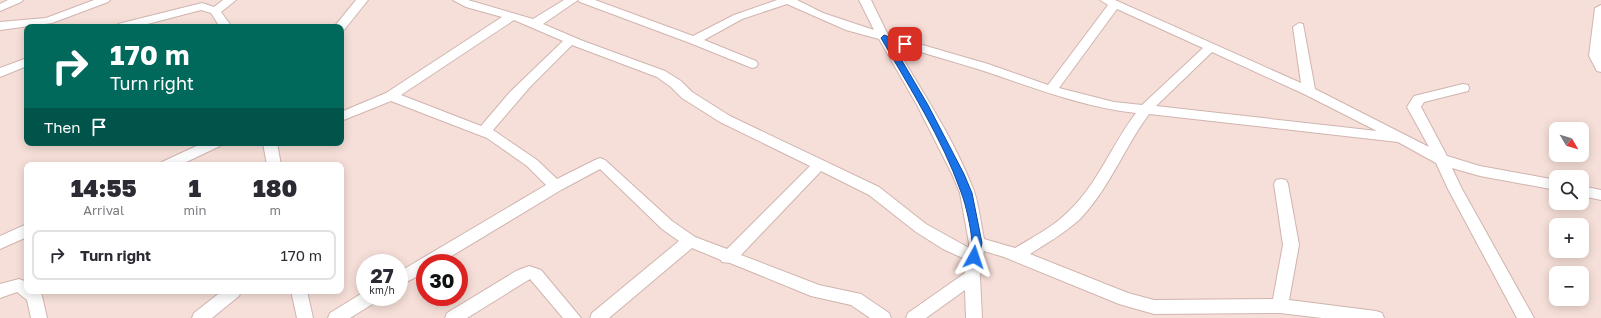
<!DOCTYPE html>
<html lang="en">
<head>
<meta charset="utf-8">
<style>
  body { margin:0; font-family:"Golos Text",sans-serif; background:#f7f7f7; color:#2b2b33; height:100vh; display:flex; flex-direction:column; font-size:15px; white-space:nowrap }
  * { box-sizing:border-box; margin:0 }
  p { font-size:13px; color:#7c7c81 }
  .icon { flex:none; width:22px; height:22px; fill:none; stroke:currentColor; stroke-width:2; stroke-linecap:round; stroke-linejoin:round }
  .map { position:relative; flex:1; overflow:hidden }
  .sheet { position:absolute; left:24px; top:162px; width:320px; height:132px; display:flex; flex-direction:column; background:#fff; border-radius:8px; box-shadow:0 2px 10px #0003 }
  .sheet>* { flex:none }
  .top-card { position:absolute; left:24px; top:24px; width:320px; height:122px; border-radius:8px; box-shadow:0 2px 10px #0003; background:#00695c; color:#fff; overflow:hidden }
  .needle { width:26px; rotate:128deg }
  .buttons { position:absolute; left:1549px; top:122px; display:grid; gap:8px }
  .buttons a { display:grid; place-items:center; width:40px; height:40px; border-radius:8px; background:#fff; box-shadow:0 2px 10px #0003; font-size:20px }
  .speed { position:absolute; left:356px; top:254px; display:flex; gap:8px; font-size:20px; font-weight:700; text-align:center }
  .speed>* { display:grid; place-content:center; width:52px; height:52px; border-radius:50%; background:#fff; box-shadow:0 2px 10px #0003; line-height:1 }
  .speed small { font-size:10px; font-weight:400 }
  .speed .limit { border:6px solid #d22; background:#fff; color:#111 }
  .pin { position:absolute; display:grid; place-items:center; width:34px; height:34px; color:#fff; margin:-17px; border-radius:8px; box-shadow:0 2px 6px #0006 }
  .me { position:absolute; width:44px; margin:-22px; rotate:5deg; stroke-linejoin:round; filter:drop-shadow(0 0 3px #0008) }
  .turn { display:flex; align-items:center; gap:14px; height:84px; padding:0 20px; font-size:18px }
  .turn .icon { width:52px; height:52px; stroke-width:2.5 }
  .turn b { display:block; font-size:28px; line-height:34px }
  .then { display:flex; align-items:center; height:38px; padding:0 20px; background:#0003; gap:8px; font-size:15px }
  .eta { display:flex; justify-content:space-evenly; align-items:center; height:68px; text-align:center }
  .eta b { font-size:24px; font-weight:800; line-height:28px }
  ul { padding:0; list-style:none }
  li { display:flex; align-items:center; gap:12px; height:50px; margin:0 8px 6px; padding:0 12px; border:2px solid #e1e1e2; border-radius:8px }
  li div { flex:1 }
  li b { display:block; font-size:15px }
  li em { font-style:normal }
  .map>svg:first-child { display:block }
  .residential { fill:#f6dfd8; fill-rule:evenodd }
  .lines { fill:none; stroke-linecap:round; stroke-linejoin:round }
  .street-casing { stroke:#d0b4af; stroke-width:2 }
  .street { fill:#fff; fill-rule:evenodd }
  .route { fill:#1a73e8; stroke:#114b97 }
</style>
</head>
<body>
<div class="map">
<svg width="1601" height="318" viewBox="0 0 1601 318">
  <rect width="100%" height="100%" fill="#fcede6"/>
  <path class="residential" d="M0 0H1601V318H0ZM27 27H341V143H27ZM1556 129H1582V155H1556ZM27 165H341V291H27ZM1556 177H1582V203H1556ZM1556 225H1582V251H1556ZM365 263H399V297H365ZM425 263H459V297H425ZM1556 273H1582V299H1556Z"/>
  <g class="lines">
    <g class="street-casing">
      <path id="street" d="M8 0H23L21 2 0 11V4Z
        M94 0H110L108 2 52 23 0 30V22L46 18Z
        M223 0H236L221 12 232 27H220L211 13 201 10 136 27H116L118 24 202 3 214 7Z
        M356 0H368L344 30H341V27H334Z
        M453 0H468L533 19 564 0H578L543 24 583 41 665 71 681 81 692 92 730 116 879 187 926 224 969 248V243L960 193 952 174 917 105 879 39 846 30 787 4 742 19 704 40 756 61 758 64 756 67 752 68 690 43 580 2 578 0H595L693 36 734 15 777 0H797L823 13 874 30 859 0H871L888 35 988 64 1048 85 1108 5 1100 0H1115L1301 83 1293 27 1299 23 1303 24 1315 89 1429 147 1407 107 1414 96 1463 84 1468 85 1469 88 1468 91 1424 102 1421 107 1447 156 1480 166 1556 180V190L1480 176 1452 168 1462 189 1534 318H1517L1448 189 1436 163 1398 142 1149 114C1124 148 1109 189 1080 219 1065 233 1047 243 1030 254L1128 293 1154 300 1273 299 1283 245 1274 184 1276 180 1281 179 1286 180 1288 184 1299 245 1289 300 1376 311 1382 313 1384 318H1322L1280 313 1154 314 1119 304 1004 257 984 251 980 276 982 318H966L965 290 926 318H906L908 313 965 273 967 260 943 249 916 232 869 195 821 171 741 255 819 285 861 294 889 313 891 318H870L851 305 811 296 730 263 722 262 721 260 692 248 609 318H590L592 313 679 241 662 229 600 169 561 190 440 263H425V272L399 286V272L546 185 527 166 487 138 391 101 341 121V112L386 93 502 17 466 7ZM1117 9 1203 48 1142 105 1114 102 1059 88ZM514 20 563 41 510 92 481 126 401 95ZM894 44C923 53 952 61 981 70 1032 87 1082 107 1136 113 1112 144 1098 184 1068 212 1053 227 1033 237 1015 248L984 239C981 224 979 206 974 191 954 139 922 91 894 44ZM572 45 657 77 671 87 682 98 720 122 810 166 727 249 695 237 672 221 605 160 600 158 595 160 557 179 537 160 493 130 530 87ZM1212 52 1304 94 1377 131 1156 106Z
        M1601 5V72L1597 71 1589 56 1595 8Z
        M27 58V66L0 77V68Z
        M203 143H222L220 146 180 165H160L162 162Z
        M263 143H277L281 165H267Z
        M1582 186 1601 190V200L1582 196Z
        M27 224V237L0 249V236Z
        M529 266 541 270 581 318H563L530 279 467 318H445L447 313 516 271Z
        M19 279 27 282V291L41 292 47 318H31L27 300 17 292 0 298V284Z
        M222 291H241L239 296 212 318H192L194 313Z
        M291 291H307L313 318H297Z
        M364 292 365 297H378L376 302 350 318H328L330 313Z"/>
    </g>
    <use href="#street" class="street"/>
  </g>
  <path class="route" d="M884 35 909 44 905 47 891 42 928 105 964 174 972 193 982 243 978 260H971C968 254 972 248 972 242 971 228 966 205 961 192 942 138 909 87 881 38Z"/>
</svg>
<div class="buttons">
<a><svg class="needle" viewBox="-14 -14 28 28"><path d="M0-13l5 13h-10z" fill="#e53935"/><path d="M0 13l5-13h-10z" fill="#7c7c81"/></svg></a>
<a><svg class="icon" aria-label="search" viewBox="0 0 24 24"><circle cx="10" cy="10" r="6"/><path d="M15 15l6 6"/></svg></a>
<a>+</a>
<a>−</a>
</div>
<div class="speed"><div>27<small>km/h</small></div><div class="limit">30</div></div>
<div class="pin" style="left:905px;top:44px;background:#d93025"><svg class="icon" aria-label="arrive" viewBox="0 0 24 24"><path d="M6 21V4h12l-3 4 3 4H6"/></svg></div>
<svg class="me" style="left:974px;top:257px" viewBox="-20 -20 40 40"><path d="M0-17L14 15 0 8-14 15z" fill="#1a73e8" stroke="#fff" stroke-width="4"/></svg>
<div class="top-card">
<div class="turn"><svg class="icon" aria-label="right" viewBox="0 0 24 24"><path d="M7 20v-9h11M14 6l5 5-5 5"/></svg><div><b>170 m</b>Turn right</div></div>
<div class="then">Then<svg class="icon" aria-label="arrive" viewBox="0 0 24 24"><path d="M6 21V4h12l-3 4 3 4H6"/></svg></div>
</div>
<section class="sheet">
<div class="eta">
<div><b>14:55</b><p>Arrival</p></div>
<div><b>1</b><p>min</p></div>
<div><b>180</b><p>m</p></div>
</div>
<ul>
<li><svg class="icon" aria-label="right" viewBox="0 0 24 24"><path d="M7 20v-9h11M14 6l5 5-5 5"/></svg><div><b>Turn right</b></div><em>170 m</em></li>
</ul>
</section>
</div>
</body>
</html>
